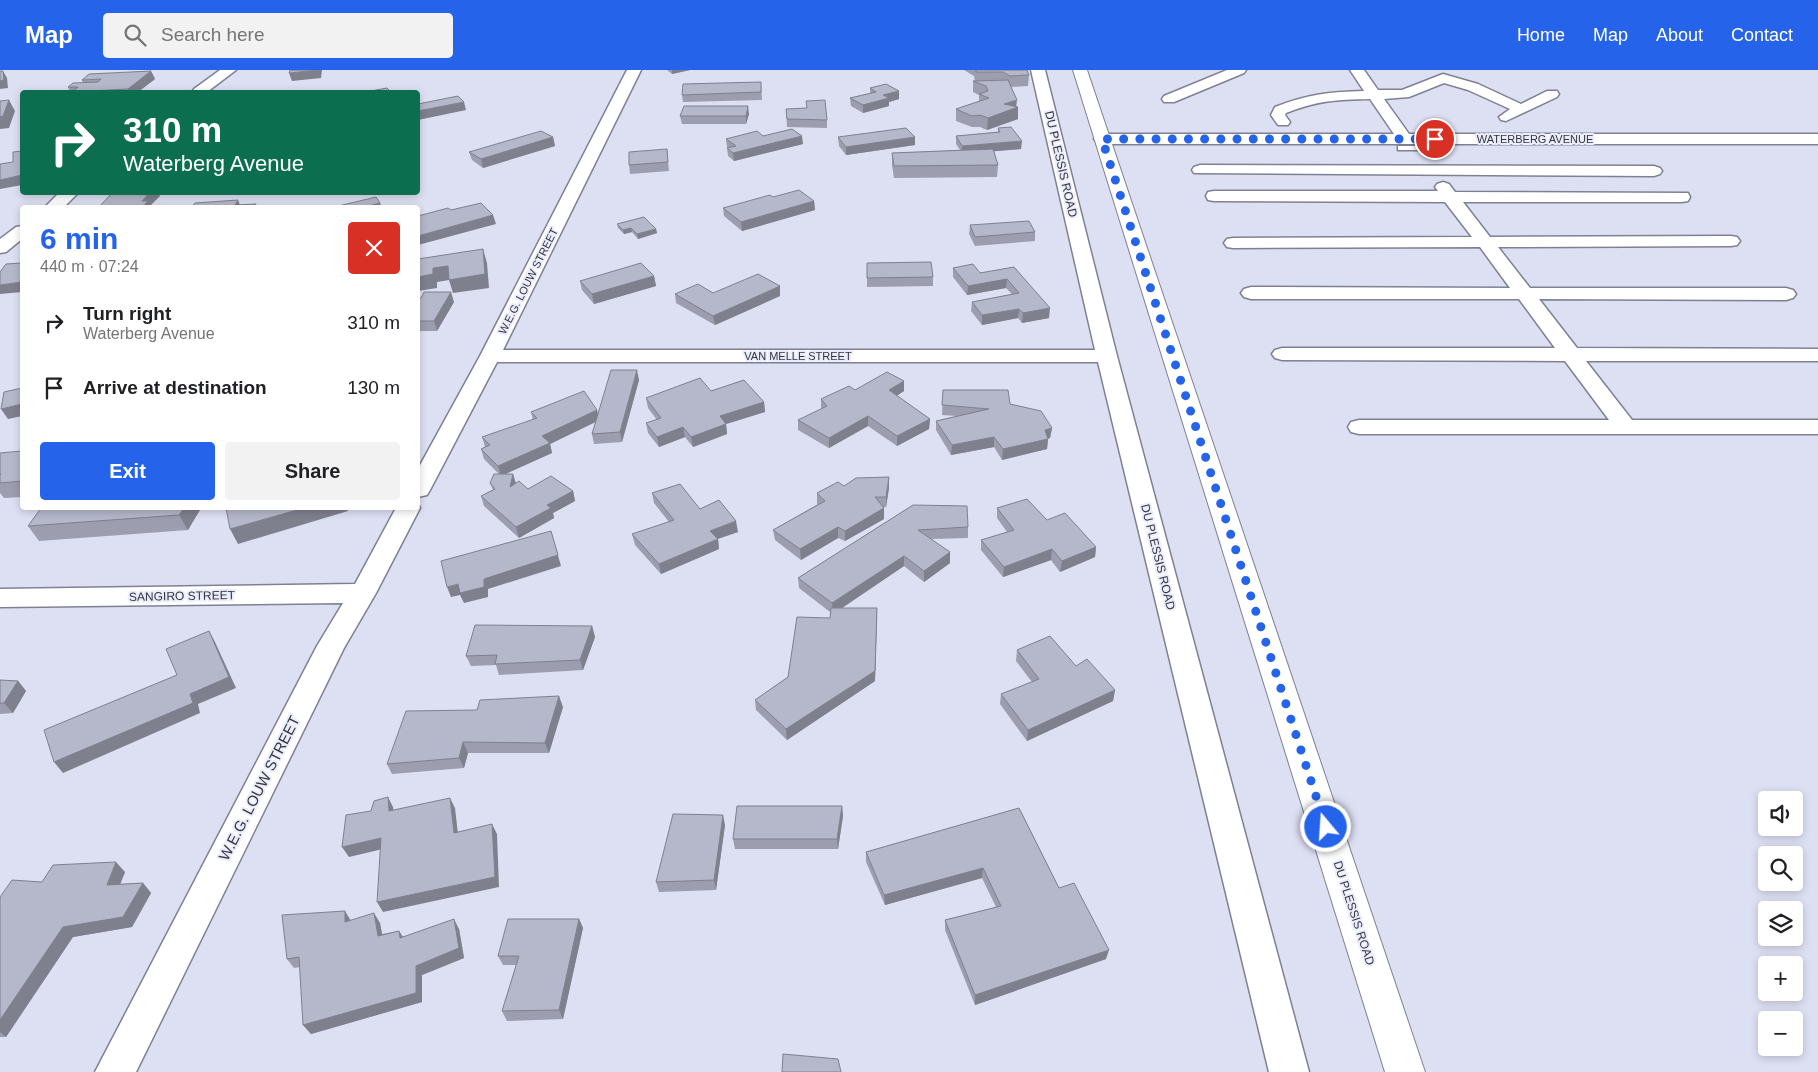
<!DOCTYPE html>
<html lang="en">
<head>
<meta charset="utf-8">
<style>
  body { margin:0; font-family:Helvetica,sans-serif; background:#f2f2f2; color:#202124; height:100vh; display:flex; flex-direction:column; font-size:19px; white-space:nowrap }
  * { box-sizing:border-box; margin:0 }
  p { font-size:16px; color:#757577 }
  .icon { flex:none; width:28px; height:28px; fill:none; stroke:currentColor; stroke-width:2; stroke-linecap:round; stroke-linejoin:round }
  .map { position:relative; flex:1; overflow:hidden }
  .details { position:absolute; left:20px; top:135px; width:400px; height:305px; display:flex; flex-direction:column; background:#fff; border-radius:5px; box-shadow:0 2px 8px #0003 }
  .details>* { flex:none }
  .guide { position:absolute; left:20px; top:20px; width:400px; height:105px; border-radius:5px; box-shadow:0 2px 8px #0003; background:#0b6e4f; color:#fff; overflow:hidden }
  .tools { position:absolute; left:1758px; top:721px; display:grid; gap:10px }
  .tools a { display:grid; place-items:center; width:45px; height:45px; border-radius:5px; background:#fff; box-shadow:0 2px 8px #0003; font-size:25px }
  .pin { position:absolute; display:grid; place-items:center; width:42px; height:42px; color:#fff; margin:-21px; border:2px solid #fff; border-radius:50%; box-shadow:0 1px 5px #0007 }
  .me { position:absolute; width:55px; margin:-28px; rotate:342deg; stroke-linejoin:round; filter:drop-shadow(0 0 4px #0008) }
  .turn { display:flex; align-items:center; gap:18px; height:105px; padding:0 20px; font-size:22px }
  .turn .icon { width:65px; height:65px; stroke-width:2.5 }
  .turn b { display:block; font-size:35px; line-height:42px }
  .round { display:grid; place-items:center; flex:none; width:52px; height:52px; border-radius:5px; background:#f2f2f2 }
  .headline { display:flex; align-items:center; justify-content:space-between; height:85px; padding:0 20px }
  h1 { font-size:30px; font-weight:800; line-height:38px; color:#2563eb }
  .cta { display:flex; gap:10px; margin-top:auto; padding:10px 20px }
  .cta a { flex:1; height:58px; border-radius:5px; background:#2563eb; color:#fff; font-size:20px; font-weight:800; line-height:58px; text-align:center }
  .cta a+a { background:#f2f2f2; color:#202124 }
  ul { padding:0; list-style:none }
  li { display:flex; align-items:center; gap:15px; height:65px; padding:0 20px }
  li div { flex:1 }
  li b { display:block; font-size:19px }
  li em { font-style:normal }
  header { display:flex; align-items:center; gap:30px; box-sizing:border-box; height:70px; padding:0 25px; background:#2563eb; color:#fff }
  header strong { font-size:24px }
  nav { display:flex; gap:28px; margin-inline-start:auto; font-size:18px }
  .search { width:350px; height:45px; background:#f2f2f2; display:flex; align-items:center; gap:12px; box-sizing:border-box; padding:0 18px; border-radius:5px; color:#757577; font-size:19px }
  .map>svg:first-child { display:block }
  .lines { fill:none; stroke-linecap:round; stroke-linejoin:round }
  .service-casing { stroke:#7f8093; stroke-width:3 }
  .minor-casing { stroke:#7f8093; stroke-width:3 }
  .tertiary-casing { stroke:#7f8093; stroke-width:2 }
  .service { fill:#fff; fill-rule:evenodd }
  .minor { fill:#fff; fill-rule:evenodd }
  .tertiary { fill:#fff; fill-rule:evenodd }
  .wall { fill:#9c9dae }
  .shaded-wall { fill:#7f808d }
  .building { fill:#b5b7ca; stroke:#7f808d }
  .route { stroke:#2563eb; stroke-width:9; stroke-dasharray:0 16.2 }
  .labels { text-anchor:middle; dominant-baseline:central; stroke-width:4; stroke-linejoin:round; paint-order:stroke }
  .far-street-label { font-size:11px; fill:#35353d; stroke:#ebedfd }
  .street-label { font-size:12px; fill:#35353d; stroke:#ebedfd }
  .near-street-label { font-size:15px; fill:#35353d; stroke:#ebedfd }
</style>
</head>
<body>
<header>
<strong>Map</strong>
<div class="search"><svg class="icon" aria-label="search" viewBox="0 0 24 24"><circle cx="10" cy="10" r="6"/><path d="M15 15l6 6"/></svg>Search here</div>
<nav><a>Home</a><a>Map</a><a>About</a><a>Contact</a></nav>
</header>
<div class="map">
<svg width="1818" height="1002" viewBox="0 0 1818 1002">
  <rect width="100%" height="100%" fill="#dddff3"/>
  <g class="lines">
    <g class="service-casing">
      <path id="service" d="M1398 76H1424L1428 78 1424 80H1398Z"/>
    </g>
    <g class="minor-casing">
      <path id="minor" d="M220 0H236L207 22H192L194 19Z
        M627 0H641L503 280H1095L1031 0H1045L1117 286 1309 1002H1269L1098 292H497L430 420 427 425 418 427V399L480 286Z
        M1227 0H1246L1244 3 1174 32H1164L1162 29 1164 26Z
        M1350 0H1364L1378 20H1402L1443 4 1478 14 1521 34 1547 21H1557L1559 24 1557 27 1506 51 1501 50 1499 47 1510 39 1468 20 1444 13 1409 27 1384 29 1409 64H1818V74H1102L1097 72 1094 69 1097 66 1102 64H1394L1370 29C1336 30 1319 30 1286 43L1285 45 1290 52 1288 55H1278L1271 45 1275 37C1309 24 1329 22 1364 21Z
        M1200 95 1654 96 1660 98 1662 101 1660 104 1654 106 1194 103 1192 100 1194 97Z
        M1443 112 1449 114 1455 122 1688 123 1690 127 1688 131 1682 132H1463L1490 167 1731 166 1737 167 1740 171 1737 175 1731 176 1498 177 1530 218H1786L1793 220 1796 224 1793 228 1786 230 1539 229 1577 278 1818 279V291H1586L1632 350H1818V364H1359L1351 362 1348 357 1351 352 1359 350H1609L1565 291 1282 290 1275 288 1272 284 1275 280 1282 278H1555L1519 229H1251L1244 227 1241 223 1244 219 1251 217 1510 218 1480 177 1233 178 1227 177 1224 173 1227 169 1233 168 1472 167 1445 132 1214 131 1208 130 1206 126 1208 122 1214 121H1438L1435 117 1437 114Z
        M60 122H79L63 138H44Z
        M22 156V169L6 182 0 183V169L16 157Z
        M418 434 420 438 376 523 344 578 136 1002H95L317 576 343 533 0 537V519L355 514 396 438H418Z"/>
    </g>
    <g class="tertiary-casing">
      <path id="tertiary" d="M1073 0H1087L1425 1002H1385Z"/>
    </g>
    <use href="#service" class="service"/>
    <use href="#minor" class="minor"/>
    <use href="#tertiary" class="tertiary"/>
  </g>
  <path class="wall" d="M667 0H690L672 4Z
    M964 0H1027L1029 5 1028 16 1011 17 1016 37 1018 49 987 60 980 57H972L956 51V39L979 31V25L973 22V11H975L974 6Z
    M151 1 155 9 138 22H70L68 17 83 13 82 10Z
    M761 12 762 30 683 32 682 25Z
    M870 18 899 21V29L889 32V36L863 43 851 36 850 28 870 23Z
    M786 39 827 50V58L787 57Z
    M749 44 746 54H682L680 46Z
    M998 58 1021 79 994 81 998 95 997 107 894 108 892 95V83L960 80 956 74V66L998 62Z
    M763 66 803 74 734 91 728 86 727 78H728L727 77 726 69Z
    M553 67 555 76 483 98 472 90 469 82Z
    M838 67 915 75 846 85 839 76Z
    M667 79 669 101 630 104 629 95Z
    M773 127 814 131 815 140 742 161 724 146 723 138Z
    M617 154 656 159 657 163 638 169 632 162 624 164 618 158Z
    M970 155 1035 162V171L975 176 969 164Z
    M867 193 933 207V216L867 217Z
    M1014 197 1049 248 1022 253 1018 248 982 255 971 241 972 232 1012 224 1006 218 967 225 953 207V198L980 203Z
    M654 206 656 216 594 234 582 220 580 211Z
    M713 223 780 226 715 255 676 233 675 224Z
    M418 228 454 232 437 261H418Z
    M639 310 622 372 594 374 592 364 596 352 550 374 552 383 505 404H513L516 413 528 419 573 421 575 431 553 443 554 448 519 468 484 436 481 426 493 420 490 413 499 404 484 389 481 379 485 377 482 367 533 350 531 342 597 340 598 344Z
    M904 311V321L897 326 930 349 929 359 897 376 868 356 829 378 798 360V350L821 339V329L855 320Z
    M943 320 1010 334 1052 358 1050 368 1048 369 1047 379 1002 390 994 377 951 385 936 360V351L957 346 942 345Z
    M711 321 764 332 765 342 726 354 727 364 693 377 685 367 659 377 648 363 646 353 657 350 648 338 646 328Z
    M22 381V427L4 428 0 423V383Z
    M844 416 889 418 886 437H883L884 438V449L845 471 838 468 801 490 775 470 773 460 818 434H817V423Z
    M652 423 700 439 738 462 718 469 719 479 661 504 635 475 632 464 669 452 654 433Z
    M913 435 968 457V468L932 469 950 493 924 512 904 496 842 538 877 548 875 611 787 670 756 640 755 630 788 607 830 548V542L799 518 798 508Z
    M201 438 188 460 39 471 28 456Z
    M997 438 1047 450 1096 477 1095 487 1060 502 1051 490 1003 507 981 480V470L1007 462 997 448Z
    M592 556 595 567 583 600 499 605 496 595 471 596 466 586Z
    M1017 580 1115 620 1113 631 1027 671 1000 634 1001 624 1032 612 1016 591Z
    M0 610 18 611 26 621 13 643 0 644Z
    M563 637 549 683H468L464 698 392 704 387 694 477 640Z
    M842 736 843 746 838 779H735L733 769Z
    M1019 738 1059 818 1106 889 975 935 945 860V850L996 837 982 808 885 835 866 792V782Z
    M725 755 716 820 659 822 656 812Z
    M125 802 120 814 143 813 151 823 132 857 73 867 6 967H0V827L42 812Z
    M579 849 583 858 563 949 507 951 502 941 516 895H503L498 886Z
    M351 850 380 853 382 864 399 861 403 867 459 859 464 888 422 905V932L311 964 303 955 300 897 294 898 287 889Z"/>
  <path class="shaded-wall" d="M318 0H322L321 8 292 11 289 3Z
    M672 0H690L672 4Z
    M3 1 7 8 8 18 0 19V11Z
    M151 1 155 9 138 22H129L128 19Z
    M899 21V29L889 32V36L863 43V35L883 25Z
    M9 30 15 41 9 58 0 59V47Z
    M1017 30 1016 38 1018 37V49L987 60 988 48 1004 34Z
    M464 32 466 40 418 50V41Z
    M748 36 749 44 746 54V46Z
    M802 66 803 74 734 91 733 83Z
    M553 67 555 76 483 98 481 89Z
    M915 67V75L846 85V77Z
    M1022 71 1021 79 962 84V76Z
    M22 105V115L0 119V110Z
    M150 122H158L160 126 151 135 152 138H142V131Z
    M238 130 241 138 235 135Z
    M814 131 815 140 742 161 741 152Z
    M380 133 382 138H373L372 135Z
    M493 145 496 154 418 175V166Z
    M631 158 632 162 624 164 623 160Z
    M656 159 657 163 638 169 637 164Z
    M483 179 487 193 489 218 453 223 449 210 437 212V218L418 221V207L433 198Z
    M654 206 656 216 594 234 592 224Z
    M1007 209 1006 218 967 225 968 216Z
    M22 212V222L0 224V215Z
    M780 216V226L715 255 713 246Z
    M451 222 454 232 437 261 434 251Z
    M1050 238 1049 248 1022 253 1023 243Z
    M1019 239 1018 248 982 255V245Z
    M637 300 639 310 622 372 620 362Z
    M904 311V321L889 330V320Z
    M764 332 765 342 726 354 727 364 693 377 691 367 720 346Z
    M22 334V346L8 349 1 339Z
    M597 340 599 350 550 374 552 383 501 406 498 396 542 366Z
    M868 346V356L829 378V368Z
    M930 349 929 359 897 376V366Z
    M683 357 685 367 659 377 657 367Z
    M1052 358 1050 368 1044 370 1045 360Z
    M994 367V377L951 385 952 375Z
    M1048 369 1047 379 1002 390 1003 379Z
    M513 404 516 415 510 417Z
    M889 407V418L886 437V427Z
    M573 421 575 431 553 443 554 448 519 468 516 457 547 435Z
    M184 438H201L188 460 179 445Z
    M304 438H347L348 441 238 474 230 459Z
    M884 438V449L845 471V461Z
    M736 451 738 462 711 471 710 461Z
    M838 457V468L801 490 800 479Z
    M551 461 561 496 488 519V527L464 533 460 525 451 527 447 517 484 509Z
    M718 469 719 479 661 504 659 494Z
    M1096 477 1095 487 1060 502 1062 491Z
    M1052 479 1051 490 1003 507 1004 497Z
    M950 482V493L924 512V501Z
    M904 486V496L833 544 832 533Z
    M877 538 875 611 787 670 786 659Z
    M592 556 595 567 583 600 580 590Z
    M209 561 215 572 236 618 198 634 200 643 63 703 54 692 190 624Z
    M18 611 26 621 13 643 4 633Z
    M1115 620 1113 631 1027 671 1028 660Z
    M559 626 563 637 549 683 545 673Z
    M463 672 468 683 464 698 459 688Z
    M388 727 393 737 395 751 389 741Z
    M450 728 455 738 459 773 454 763Z
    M842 736 843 746 838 779 837 769Z
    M723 745 725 755 716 820 714 810Z
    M492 754 497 764 499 817 383 842 377 832Z
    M381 768 387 778 349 787 342 777Z
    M116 792 125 802 116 825 107 815Z
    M983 798 982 808 885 835 884 825Z
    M143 813 151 823 132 857 73 867 6 967 0 962V950L63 857Z
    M345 841 351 851 345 852Z
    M374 843 380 853 384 875 378 866Z
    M454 849 459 859 464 888 422 905V932L311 964 303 955 416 896Z
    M579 849 583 858 563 949 559 940Z
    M399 861 405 870 400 868Z
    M1109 880 1106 889 975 935V925Z"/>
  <path class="building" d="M290 0H318L289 3Z
    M976 0H1027L1029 5 1010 6 1003 2H976Z
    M0 1H3L4 10 0 11Z
    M151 1 128 19 72 22 78 17H68L73 13 98 12 101 9 82 10 89 4Z
    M1008 10 1017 30 1004 34 1018 37 988 48 980 45 972 46 956 39 989 28 979 24 988 21 986 16 973 11Z
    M761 12V22L682 25 683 14Z
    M886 14 899 21 883 25 889 28 863 35 850 28 876 22 870 18Z
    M387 18 391 22H365Z
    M458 26 464 32 418 41V34Z
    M9 30 3 46 0 47V31Z
    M825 30 827 50 787 49 786 39 807 38 806 31Z
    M684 36H748L746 46H680Z
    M1011 57 1022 71 962 76 956 66 1000 62 998 58Z
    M906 58 915 67 846 77 838 67Z
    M792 59 802 66 733 83 727 78 736 76 726 69 757 61 763 66Z
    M541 61 553 67 481 89 469 82Z
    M667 79 668 92 629 95V82Z
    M993 79 998 95 894 96 892 83Z
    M22 81V105L0 110V94L13 92V82Z
    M799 120 814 131 741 152 723 138 770 125 773 127Z
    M113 122H150L142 131H148L142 138H98Z
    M376 127 380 133 372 135 374 138H330Z
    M238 130 235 135 256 134 254 138H191L195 133Z
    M481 133 493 145 418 166V146L448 138 451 140Z
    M644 147 656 159 637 164 631 158 623 160 617 154Z
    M1029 151 1035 162 975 167 970 155Z
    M483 179 485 204 449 210 448 196 433 198V204L418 207V189Z
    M931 192 933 207 867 208V193Z
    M22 193V212L0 215V202L6 194Z
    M641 193 654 206 592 224 580 211Z
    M973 194 980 203 1014 197 1050 238 1023 243 1019 239 982 245 972 232 1019 223 1007 209 968 216 953 198Z
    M758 204 780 216 713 246 675 224 698 214 713 223Z
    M424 222H451L434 251H418V228H421Z
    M611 300H637L620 362 592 364Z
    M887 302 904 311 889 320 930 349 897 366 868 346 829 368 798 350 827 336 821 329 849 316 855 320Z
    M700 308 711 321 744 310 764 332 720 346 726 354 691 367 683 357 657 367 646 353 661 348 646 328Z
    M22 318V334L1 339 4 322Z
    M943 320H1008L1010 334 1041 341 1052 358 1045 360 1048 369 1003 379 994 367 952 375 936 351 989 339 942 335Z
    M584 321 597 340 542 366 550 373 498 396 481 379 490 375 482 367 537 348 531 342Z
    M22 381V411L0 413V405L1 404H0V383Z
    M494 404H513L510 417 519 411 528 419 551 406 573 421 547 435 551 438 516 457 481 426 495 419 490 413Z
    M889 407 886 427H875L884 438 845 461 838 457 800 479 773 460 825 431 817 423 838 412 844 416 856 408Z
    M680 414 700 439 719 430 736 451 710 461 718 469 659 494 632 464 674 450 652 423Z
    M1027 429 1047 450 1065 443 1096 477 1062 491 1052 479 1004 497 981 470 1014 460 997 438Z
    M913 435 967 436 968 457 918 460 950 482 924 501 904 486 832 533 798 508Z
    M41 438H184L179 445 28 456Z
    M226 438H304L230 459Z
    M551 461 558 485 484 509V517L460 523 458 514 447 517 441 491Z
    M831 538H877L875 601 786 659 755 630 788 607 797 547 830 548Z
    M475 555 592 556 580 590 495 594 497 585 466 586Z
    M209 561 229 607 190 624 193 633 54 692 44 660 177 605 166 579Z
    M1050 566 1076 596 1087 589 1115 620 1028 660 1001 624 1039 609 1017 580Z
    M0 610 18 611 4 633H0Z
    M559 626 545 673 463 672 459 688 387 694 406 641 477 640 480 630Z
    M388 727 389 741 450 728 454 763 492 754 495 807 377 832 381 768 342 777 346 745 371 741 374 731Z
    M737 736H842L837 769H733Z
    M1019 738 1059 818 1074 813 1109 880 975 925 945 850 1001 836 983 798 884 825 866 782Z
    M673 744 723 745 714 810 656 812Z
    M116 792 107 815 143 813 123 847 63 857 0 950V827L12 810 42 812 53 795Z
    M345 841V852L374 843 378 866 399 861 400 868 454 849 459 878 416 896V923L303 955 299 887 287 889 282 845Z
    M508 849H579L559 940 502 941 519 886H498Z
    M783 984 838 989 841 1002H782Z"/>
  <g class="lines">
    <path class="route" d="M1326 757 1102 69H1435"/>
  </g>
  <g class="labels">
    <g class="far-street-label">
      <text x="1535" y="69">WATERBERG AVENUE</text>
      <text transform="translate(528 211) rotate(-63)">W.E.G. LOUW STREET</text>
      <text x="798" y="286">VAN MELLE STREET</text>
    </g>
    <g class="street-label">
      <text transform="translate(1061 94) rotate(77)">DU PLESSIS ROAD</text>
      <text transform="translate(1158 487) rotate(76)">DU PLESSIS ROAD</text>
      <text transform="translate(182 526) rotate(-1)">SANGIRO STREET</text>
      <text transform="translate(1354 843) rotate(72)">DU PLESSIS ROAD</text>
    </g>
    <g class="near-street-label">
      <text transform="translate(259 718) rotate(-63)">W.E.G. LOUW STREET</text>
    </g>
  </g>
</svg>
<div class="tools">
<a><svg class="icon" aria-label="sound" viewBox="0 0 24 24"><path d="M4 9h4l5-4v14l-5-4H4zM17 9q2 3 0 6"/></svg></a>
<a><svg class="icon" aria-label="search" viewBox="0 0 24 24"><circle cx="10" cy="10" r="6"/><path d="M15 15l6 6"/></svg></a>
<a><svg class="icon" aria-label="layers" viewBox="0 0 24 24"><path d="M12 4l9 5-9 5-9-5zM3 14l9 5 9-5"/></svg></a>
<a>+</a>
<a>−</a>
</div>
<div class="pin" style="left:1435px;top:69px;background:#d93025"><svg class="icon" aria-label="arrive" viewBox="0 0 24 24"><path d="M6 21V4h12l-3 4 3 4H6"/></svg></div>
<svg class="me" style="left:1326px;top:757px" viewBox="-20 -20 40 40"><circle r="17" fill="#2563eb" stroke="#fff" stroke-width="3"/><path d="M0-11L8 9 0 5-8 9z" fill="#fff"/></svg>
<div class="guide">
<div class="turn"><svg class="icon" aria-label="right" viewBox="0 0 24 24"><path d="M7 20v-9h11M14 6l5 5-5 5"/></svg><div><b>310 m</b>Waterberg Avenue</div></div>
</div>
<section class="details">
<div class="headline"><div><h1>6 min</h1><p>440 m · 07:24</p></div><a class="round" style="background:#d93025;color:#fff"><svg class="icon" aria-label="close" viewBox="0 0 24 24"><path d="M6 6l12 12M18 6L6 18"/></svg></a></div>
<ul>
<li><svg class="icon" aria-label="right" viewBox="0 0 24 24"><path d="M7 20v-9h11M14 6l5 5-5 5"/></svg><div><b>Turn right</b><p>Waterberg Avenue</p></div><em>310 m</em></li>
<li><svg class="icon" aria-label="arrive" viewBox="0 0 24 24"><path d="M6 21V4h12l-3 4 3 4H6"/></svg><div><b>Arrive at destination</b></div><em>130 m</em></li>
</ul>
<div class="cta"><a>Exit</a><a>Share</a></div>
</section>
</div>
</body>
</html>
